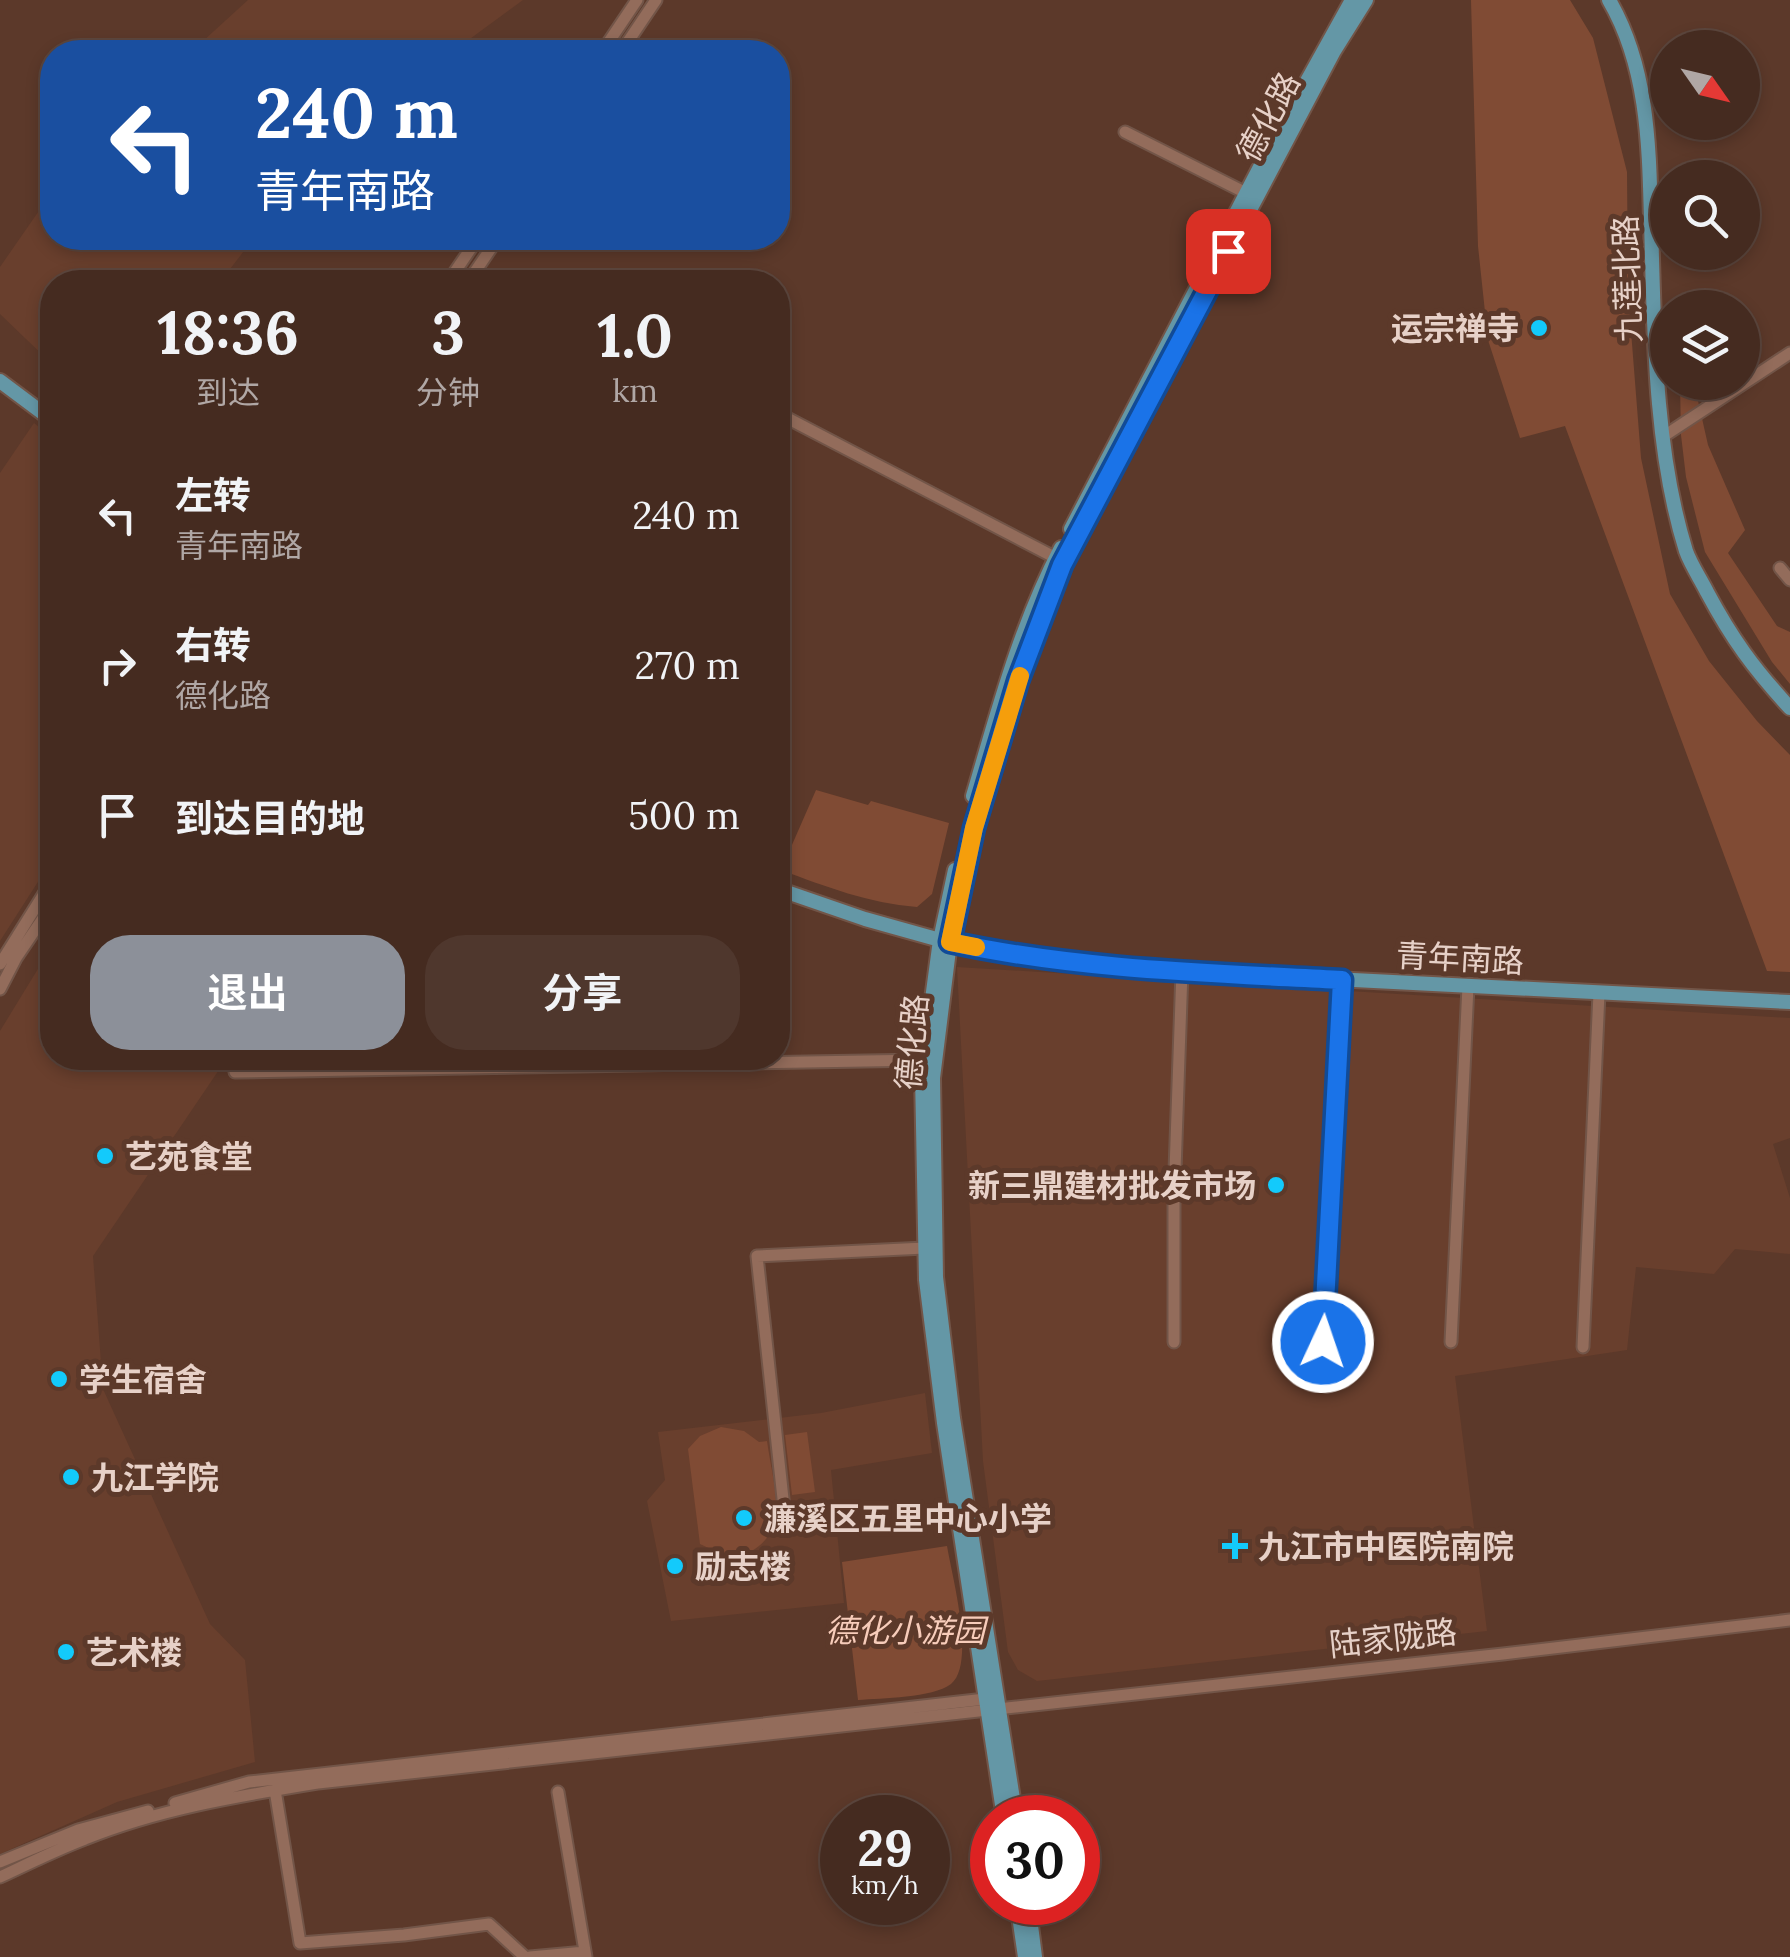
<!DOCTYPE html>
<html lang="zh">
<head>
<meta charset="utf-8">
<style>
  body { margin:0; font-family:Lora,"Noto Sans SC",serif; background:#4f372d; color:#f1f3f6; height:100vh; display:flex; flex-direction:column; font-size:38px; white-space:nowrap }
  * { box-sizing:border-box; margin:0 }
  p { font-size:32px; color:#b0a7a5 }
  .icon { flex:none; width:55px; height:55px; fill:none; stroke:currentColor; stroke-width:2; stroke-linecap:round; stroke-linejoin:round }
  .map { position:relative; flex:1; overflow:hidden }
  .sheet { position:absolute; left:40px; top:270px; width:750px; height:800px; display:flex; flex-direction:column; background:#452b20; border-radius:40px; box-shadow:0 5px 15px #0003,0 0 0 2px #5d473e }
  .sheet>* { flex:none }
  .top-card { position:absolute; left:40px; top:40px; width:750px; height:210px; border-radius:40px; box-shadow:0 5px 15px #0003,0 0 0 2px #5d473e; background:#1a4fa0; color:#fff; overflow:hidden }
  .needle { width:65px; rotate:124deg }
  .fabs { position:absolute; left:1650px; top:30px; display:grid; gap:20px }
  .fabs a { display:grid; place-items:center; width:110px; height:110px; border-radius:50%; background:#452b20; box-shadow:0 5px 15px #0003,0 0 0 2px #5d473e; font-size:50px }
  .speed { position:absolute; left:820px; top:1795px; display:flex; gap:20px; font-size:50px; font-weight:700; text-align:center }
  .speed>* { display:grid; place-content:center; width:130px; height:130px; border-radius:50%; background:#452b20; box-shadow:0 5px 15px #0003,0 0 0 2px #5d473e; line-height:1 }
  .speed small { font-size:25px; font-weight:400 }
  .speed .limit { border:15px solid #d22; background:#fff; color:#111 }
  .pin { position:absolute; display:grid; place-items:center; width:85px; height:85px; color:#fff; margin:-42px; border-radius:20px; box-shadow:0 5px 15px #0006 }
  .me { position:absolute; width:110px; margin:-55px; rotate:3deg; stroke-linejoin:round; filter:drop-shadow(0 0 8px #0008) }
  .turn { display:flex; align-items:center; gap:35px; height:210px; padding:0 50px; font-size:45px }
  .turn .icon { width:130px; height:130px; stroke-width:2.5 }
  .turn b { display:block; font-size:70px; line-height:85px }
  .eta { display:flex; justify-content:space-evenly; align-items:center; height:170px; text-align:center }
  .eta b { font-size:60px; font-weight:700; line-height:70px }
  .primary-button { display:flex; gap:20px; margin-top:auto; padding:20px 50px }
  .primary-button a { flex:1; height:115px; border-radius:40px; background:#8c9099; color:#fff; font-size:40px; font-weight:700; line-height:115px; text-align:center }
  .primary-button a+a { background:#4f372d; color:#f1f3f6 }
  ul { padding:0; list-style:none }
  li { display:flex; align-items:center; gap:30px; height:150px; padding:0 50px }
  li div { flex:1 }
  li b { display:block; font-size:38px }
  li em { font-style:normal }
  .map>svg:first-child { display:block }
  .built { fill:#693f2d }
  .green { fill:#804b34 }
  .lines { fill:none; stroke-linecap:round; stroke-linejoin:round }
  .minor-casing { stroke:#725548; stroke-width:15 }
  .major-casing { stroke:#725548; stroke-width:18 }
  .minor { stroke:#936c5b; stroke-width:11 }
  .major { stroke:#6497a6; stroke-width:14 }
  .route-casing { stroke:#114b97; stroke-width:25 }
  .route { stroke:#1a73e8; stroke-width:18 }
  .slow { stroke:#f59e0b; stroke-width:18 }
  .poi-dot { fill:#13cafb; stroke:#5c392a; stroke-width:4 }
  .labels { text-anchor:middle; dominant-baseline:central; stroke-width:10; stroke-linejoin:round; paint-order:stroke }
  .street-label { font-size:32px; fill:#e7d1c8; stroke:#5c392a }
  .poi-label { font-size:32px; font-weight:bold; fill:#e7d1c8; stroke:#5c392a; text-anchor:start }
  .park-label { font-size:32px; font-style:italic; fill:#f7ccba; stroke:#5c392a }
</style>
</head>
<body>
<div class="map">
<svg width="1790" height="1957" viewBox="0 0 1790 1957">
  <rect width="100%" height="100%" fill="#5c392a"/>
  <path class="built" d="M248 0H523L463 44 443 52H191Z
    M52 192V238H254L220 282H52V364L0 314V267Z
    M34 423 52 437V860L0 941V473Z
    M52 946V1058H227L93 1256 103 1389 210 1624 245 1660 255 1762 117 1802 0 1854V1031Z
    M957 967 1790 1018V1138L1773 1144 1790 1198V1254L1735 1249 1714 1274 1636 1267 1627 1350 1455 1376 1487 1631 1037 1681 1018 1670 1008 1652 983 1461Z
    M925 1393 932 1453 831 1470 844 1603 671 1621 647 1501 665 1480 658 1432 821 1413Z"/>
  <path class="green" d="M1471 0H1570L1593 38 1627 172 1628 293 1641 458 1670 594 1709 661 1757 721 1790 755V972L1767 971 1565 426 1520 438 1488 340 1478 246Z
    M1680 383H1694L1708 445 1745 530 1728 553 1777 626 1790 632V684L1772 662 1705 552 1686 477 1681 435Z
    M816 790 868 805 871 801 949 823 932 894 917 907C868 903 827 887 781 870Z
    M721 1427 744 1431 759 1442 767 1441C774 1492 795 1541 732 1559L700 1544 688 1449 700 1436Z
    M807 1432 815 1492 792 1495 785 1435Z
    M947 1546C952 1576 976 1664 951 1684 932 1698 882 1698 858 1700L842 1562Z"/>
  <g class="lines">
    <g class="minor-casing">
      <path id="minor" d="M602 52 637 0
        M621 52 656 0
        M1125 132 1246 193
        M448 282 478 238
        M468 282 498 238
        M787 418 1056 558
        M1664 436 1790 353
        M1780 568 1790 580
        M0 964 52 881
        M0 989 16 958 52 905
        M235 1072 924 1060
        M1323 1341 1342 980
        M1174 1342V1199L1182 971
        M1451 1342 1468 986
        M1583 1347 1599 993
        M784 1508 757 1256 925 1248
        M275 1790 300 1943 404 1935 489 1924 525 1957
        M558 1792 586 1957
        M175 1803 249 1782 994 1698
        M0 1862 78 1830 148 1811
        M0 1877C28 1864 56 1850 85 1839 159 1809 239 1796 318 1783L1503 1654 1790 1620
        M530 1957 585 1952"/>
    </g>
    <g class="major-casing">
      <path id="major" d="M1609 0C1648 67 1649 145 1651 220 1654 327 1654 449 1686 551 1691 565 1700 578 1707 592 1732 639 1754 669 1790 708
        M0 381 52 420
        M1071 529 1271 146 1352 0
        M973 796C998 711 1020 626 1061 548
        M955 870 940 940 922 1074 926 1280 944 1423 1004 1818
        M778 889 865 919 940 940 1000 953 1118 968 1790 1002
        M1016 1818 953 1418 936 1277 933 1078 950 942 973 828 1018 681 1062 565 1334 51 1366 0
        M1017 1902 1025 1957
        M1028 1902 1035 1957"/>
    </g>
    <use href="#minor" class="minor"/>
    <use href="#major" class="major"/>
  </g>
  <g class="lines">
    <g class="route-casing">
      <path id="route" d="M1228 251 1062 565 1018 681 974 828 950 942C1079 970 1210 973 1342 980L1323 1342"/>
    </g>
    <use href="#route" class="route"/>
    <path class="slow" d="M976 947 950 942 974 828 1020 676"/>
  </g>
  <g class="poi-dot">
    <circle cx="1539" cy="328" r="10"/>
    <circle cx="105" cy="1156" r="10"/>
    <circle cx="1276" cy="1185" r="10"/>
    <circle cx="59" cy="1379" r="10"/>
    <circle cx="71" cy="1477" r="10"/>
    <circle cx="744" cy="1518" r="10"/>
    <path d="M1230 1531h10v10h10v10h-10v10h-10v-10h-10v-10h10z"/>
    <circle cx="675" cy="1566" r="10"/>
    <circle cx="66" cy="1652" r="10"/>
  </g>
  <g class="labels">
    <g class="street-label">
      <text transform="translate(1268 117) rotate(-62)">德化路</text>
      <text transform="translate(1627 279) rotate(-92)">九莲北路</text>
      <text transform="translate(1460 958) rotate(3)">青年南路</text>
      <text transform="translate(912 1042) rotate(-85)">德化路</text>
      <text transform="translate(1393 1638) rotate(-6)">陆家陇路</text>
    </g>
    <g class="poi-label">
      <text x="1519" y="328" text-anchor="end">运宗禅寺</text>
      <text x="125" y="1156">艺苑食堂</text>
      <text x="1256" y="1185" text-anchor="end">新三鼎建材批发市场</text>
      <text x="79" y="1379">学生宿舍</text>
      <text x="91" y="1477">九江学院</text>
      <text x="764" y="1518">濂溪区五里中心小学</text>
      <text x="1258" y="1546">九江市中医院南院</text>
      <text x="695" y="1566">励志楼</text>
      <text x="86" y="1652">艺术楼</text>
    </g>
    <g class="park-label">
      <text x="905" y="1630">德化小游园</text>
    </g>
  </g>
</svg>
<div class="fabs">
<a><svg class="needle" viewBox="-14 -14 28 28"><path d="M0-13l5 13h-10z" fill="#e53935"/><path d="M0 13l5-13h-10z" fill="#b0a7a5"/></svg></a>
<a><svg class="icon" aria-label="search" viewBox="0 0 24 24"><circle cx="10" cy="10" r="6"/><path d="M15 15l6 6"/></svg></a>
<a><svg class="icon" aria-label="layers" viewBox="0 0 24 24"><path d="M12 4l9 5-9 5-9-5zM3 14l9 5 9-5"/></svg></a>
</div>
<div class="speed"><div>29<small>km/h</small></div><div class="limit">30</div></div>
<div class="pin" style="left:1228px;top:251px;background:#d93025"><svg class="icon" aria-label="arrive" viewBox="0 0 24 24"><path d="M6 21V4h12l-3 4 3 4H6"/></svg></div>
<svg class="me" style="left:1323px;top:1342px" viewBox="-20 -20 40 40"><circle r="17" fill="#1a73e8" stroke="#fff" stroke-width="3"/><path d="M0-11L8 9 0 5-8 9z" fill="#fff"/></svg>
<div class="top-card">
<div class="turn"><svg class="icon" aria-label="left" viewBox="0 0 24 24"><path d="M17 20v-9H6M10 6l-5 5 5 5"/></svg><div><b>240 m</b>青年南路</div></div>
</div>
<section class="sheet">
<div class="eta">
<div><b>18:36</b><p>到达</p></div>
<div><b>3</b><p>分钟</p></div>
<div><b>1.0</b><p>km</p></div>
</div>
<ul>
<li><svg class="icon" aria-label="left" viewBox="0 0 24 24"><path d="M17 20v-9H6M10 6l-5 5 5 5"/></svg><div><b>左转</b><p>青年南路</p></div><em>240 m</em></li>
<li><svg class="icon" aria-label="right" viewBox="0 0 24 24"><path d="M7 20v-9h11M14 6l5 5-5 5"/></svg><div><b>右转</b><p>德化路</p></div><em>270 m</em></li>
<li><svg class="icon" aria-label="arrive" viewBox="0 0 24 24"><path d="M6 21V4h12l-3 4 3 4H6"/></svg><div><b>到达目的地</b></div><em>500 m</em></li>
</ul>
<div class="primary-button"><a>退出</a><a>分享</a></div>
</section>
</div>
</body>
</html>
